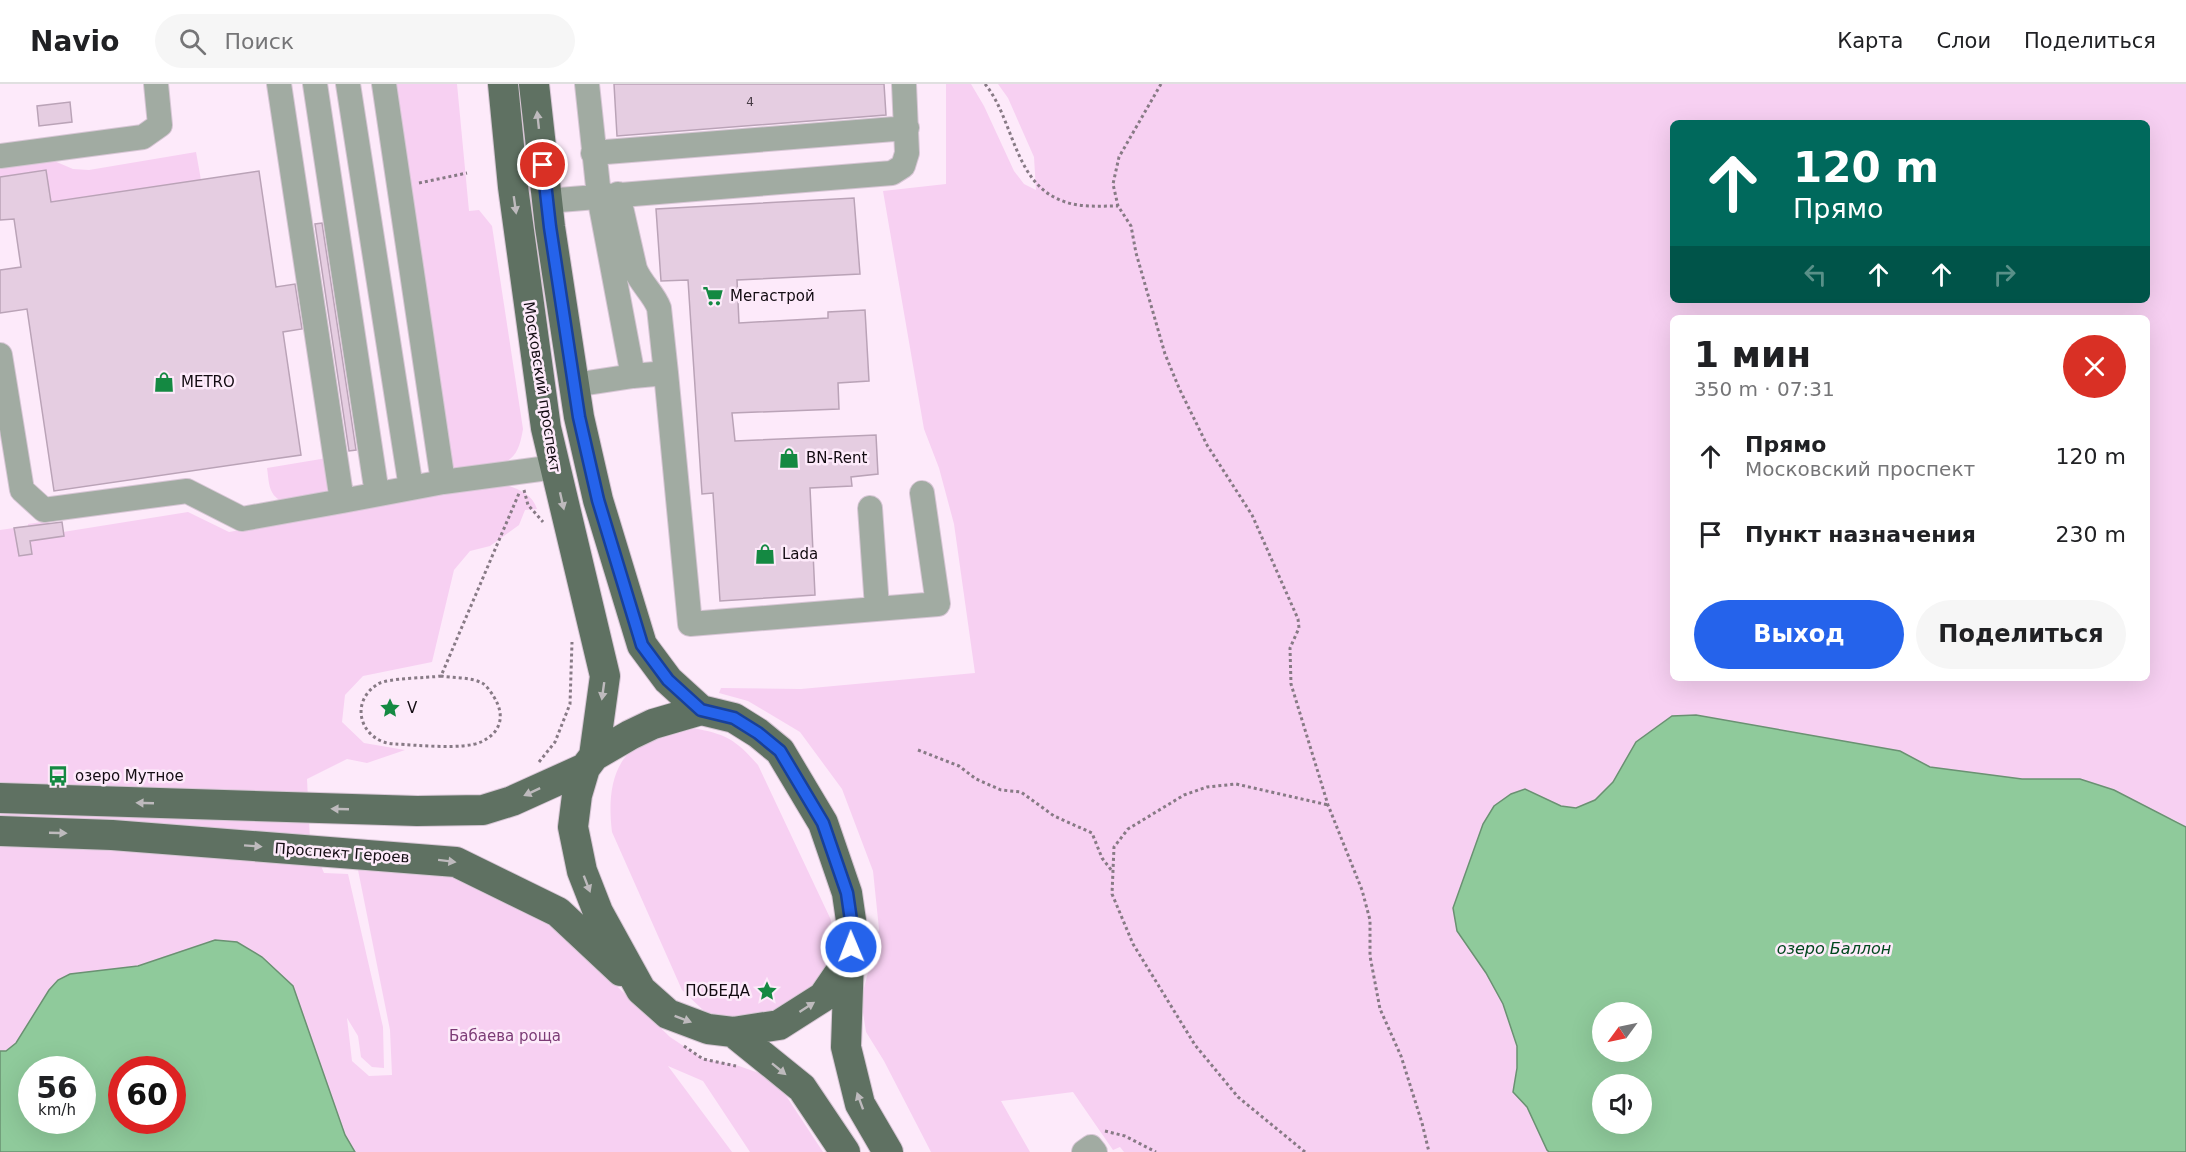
<!DOCTYPE html>
<html lang="ru">
<head>
<meta charset="utf-8">
<style>
  body { margin:0; font-family:"DejaVu Sans",sans-serif; background:#f6f6f6; color:#202124; height:100vh; display:flex; flex-direction:column; font-size:22px; white-space:nowrap }
  * { box-sizing:border-box; margin:0 }
  p { font-size:20px; color:#757577 }
  .icon { flex:none; width:33px; height:33px; fill:none; stroke:currentColor; stroke-width:2; stroke-linecap:round; stroke-linejoin:round }
  .map { position:relative; flex:1; overflow:hidden }
  .sheet { position:absolute; left:1670px; top:231px; width:480px; height:366px; display:flex; flex-direction:column; background:#fff; border-radius:9px; box-shadow:0 6px 24px #0002 }
  .sheet>* { flex:none }
  .top-card { position:absolute; left:1670px; top:36px; width:480px; height:183px; border-radius:9px; box-shadow:0 6px 24px #0002; background:#00695c; color:#fff; overflow:hidden }
  .needle { width:39px; rotate:237deg }
  .buttons { position:absolute; left:1592px; top:918px; display:grid; gap:12px }
  .buttons a { display:grid; place-items:center; width:60px; height:60px; border-radius:50%; background:#fff; box-shadow:0 6px 24px #0002; font-size:30px }
  .speed { position:absolute; left:18px; top:972px; display:flex; gap:12px; font-size:30px; font-weight:700; text-align:center }
  .speed>* { display:grid; place-content:center; width:78px; height:78px; border-radius:50%; background:#fff; box-shadow:0 6px 24px #0002; line-height:1 }
  .speed small { font-size:15px; font-weight:400 }
  .speed .limit { border:9px solid #d22; background:#fff; color:#111 }
  .pin { position:absolute; display:grid; place-items:center; width:51px; height:51px; color:#fff; margin:-26px; border:3px solid #fff; border-radius:50%; box-shadow:0 2px 6px #0007 }
  .me { position:absolute; width:66px; margin:-33px; rotate:359deg; stroke-linejoin:round; filter:drop-shadow(0 0 4px #0008) }
  .turn { display:flex; align-items:center; gap:21px; height:126px; padding:0 24px; font-size:27px }
  .turn .icon { width:78px; height:78px; stroke-width:2.5 }
  .turn b { display:block; font-size:42px; line-height:51px }
  .lanes { display:flex; align-items:center; height:57px; padding:0 24px; background:#0003; justify-content:center; gap:30px; direction:ltr }
  .lanes .off { opacity:.35 }
  .round { display:grid; place-items:center; flex:none; width:63px; height:63px; border-radius:32px; background:#f6f6f6 }
  .head { display:flex; align-items:center; justify-content:space-between; height:102px; padding:0 24px }
  h1 { font-size:36px; font-weight:600; line-height:45px }
  .primary-button { display:flex; gap:12px; margin-top:auto; padding:12px 24px }
  .primary-button a { flex:1; height:69px; border-radius:36px; background:#2563eb; color:#fff; font-size:24px; font-weight:600; line-height:69px; text-align:center }
  .primary-button a+a { background:#f6f6f6; color:#202124 }
  ul { padding:0; list-style:none }
  li { display:flex; align-items:center; gap:18px; height:78px; padding:0 24px }
  li div { flex:1 }
  li b { display:block; font-size:22px }
  li em { font-style:normal }
  header { display:flex; align-items:center; gap:36px; box-sizing:border-box; height:84px; padding:0 30px; background:#fff; border-bottom:2px solid #e0e0e0 }
  header strong { font-size:28px }
  nav { display:flex; gap:33px; margin-inline-start:auto; font-size:21px }
  .search { width:420px; height:54px; background:#f6f6f6; display:flex; align-items:center; gap:15px; box-sizing:border-box; padding:0 21px; border-radius:33px; color:#757577; font-size:22px }
  .map>svg:first-child { display:block }
  .green { fill:#f7d0f2; fill-rule:evenodd }
  .water { fill:#8fca9b; stroke:#6a9172; stroke-width:1.5; fill-rule:evenodd }
  .building { fill:#e5cde1; stroke:#baa3b7; stroke-width:1.5 }
  .lines { fill:none; stroke-linecap:round; stroke-linejoin:round }
  .minor-casing { stroke:#d7c6d5; stroke-width:26 }
  .major-casing { stroke:#d7c6d5; stroke-width:32 }
  .path { stroke:#877a85; stroke-width:3; stroke-dasharray:3 3; stroke-linecap:butt }
  .minor { stroke:#a1aba2; stroke-width:24 }
  .major { stroke:#5f7162; stroke-width:30 }
  .oneway { fill:#bebabd }
  .route-casing { stroke:#184099; stroke-width:15 }
  .route { stroke:#2563eb; stroke-width:10 }
  .labels { text-anchor:middle; dominant-baseline:central; stroke-width:5; stroke-linejoin:round; paint-order:stroke }
  .number-label { font-size:12px; fill:#473c45 }
  .poi-label { font-size:15px; fill:#120b11; stroke:#fdeafa; text-anchor:start }
  .street-label { font-size:15px; fill:#120b11; stroke:#fdeafa }
  .park-label { font-size:15px; fill:#7c3b76; stroke:#fdeafa }
  .water-label { font-size:16px; font-style:italic; fill:#00471d; stroke:#fdeafa }
</style>
</head>
<body>
<header>
<strong>Navio</strong>
<div class="search"><svg class="icon" aria-label="search" viewBox="0 0 24 24"><circle cx="10" cy="10" r="6"/><path d="M15 15l6 6"/></svg>Поиск</div>
<nav><a>Карта</a><a>Слои</a><a>Поделиться</a></nav>
</header>
<div class="map">
<svg width="2186" height="1068" viewBox="0 0 2186 1068">
  <rect width="100%" height="100%" fill="#fdeafa"/>
  <path class="green" d="M389 0H457L469 127 479 126 492 142 523 345C521 356 519 368 510 375 503 382 462 388 450 391Z
    M946 0H971L984 22 1014 87 1024 100 1036 106 1034 73 1008 14 998 0H2186V743L2177 737 2080 695H2022L1930 683 1899 667 1696 631 1672 632 1636 658 1613 698 1595 716 1576 724 1561 722 1525 705 1483 740 1453 824 1457 847 1486 889 1503 920 1517 962V984L1513 1008 1527 1023 1549 1068H1124L1120 1063 1113 1066 1073 1008 1001 1017 1030 1068H931L884 977 866 948 861 916 879 845 873 787 842 705 800 648 748 617 719 609 721 604 801 605 975 589 954 440 939 384 924 345 883 107 946 100ZM1672 39H2146V216H1672ZM1672 234H2146V594H1672Z
    M196 68 201 96 51 118 46 86 0 93V77L40 71 73 85 89 86Z
    M327 374 333 410 282 417C268 411 269 397 267 384Z
    M502 400C516 404 532 409 537 425L525 426 519 441 490 462 470 467 454 486 432 578 363 592 345 611 342 638 364 659 405 666 367 679 347 675 307 695 310 756 324 789 348 790 383 943 384 984 372 983 361 973 358 952 347 934 352 977 369 992 392 991 390 946 357 781 453 790 553 841 670 953 703 975 739 982 765 991 785 1010 823 1068H750L703 997 668 982 732 1068H355L215 856 138 882 70 890 49 906 16 959 6 967H0V446L14 444 19 472 32 470 28 440 49 437 52 453 63 448 188 428 229 448Z
    M692 644C726 650 735 655 758 681L831 836 830 866 823 892 784 932 729 938 703 926 682 906 612 748C608 715 610 676 643 658 655 651 678 648 692 644Z"/>
  <path class="water" d="M1696 631 1900 667 1930 683 2022 695H2080L2114 706 2186 743V1068H1549L1547 1066 1527 1023 1513 1008 1517 984V962L1503 920 1486 889 1457 847 1453 824 1483 740 1494 722 1511 710 1525 705 1561 722 1576 724 1595 716 1613 698 1636 658 1672 632ZM1602 928H1641V968H1602ZM1602 1000H1641V1040H1602Z
    M215 856 237 858 262 873 293 902 345 1051 355 1068H0V967H6L16 959 49 906 58 896 70 890 138 882ZM32 986H82V1036H32ZM122 986H172V1036H122Z"/>
  <path class="building" d="M614 0H884L886 31 617 52Z
    M70 18 72 38 39 42 37 22Z
    M46 86 51 118 259 87 276 203 295 200 302 245 283 248 301 371 54 407 27 225 0 229V186L21 183 14 135 0 136V93Z
    M854 114 860 190 737 196 739 239 828 234V228L865 226 869 297 838 299 839 325 732 329 735 357 876 351 878 390 851 393 852 402 810 404 815 511 720 517 713 409 702 410 688 196 661 197 656 125Z
    M322 139 356 366 349 367 315 140Z
    M62 438 64 452 30 457 32 470 19 472 14 444Z"/>
  <g class="lines">
    <g class="minor-casing">
      <path id="minor" d="M279 0 342 417 443 398 555 383
        M315 0 377 410
        M348 0 411 404
        M384 0 443 398
        M587 0 599 112 633 292 666 289 659 224C654 210 641 200 635 185L618 110
        M593 69 907 44
        M0 72 143 53 160 41 156 0
        M547 117 892 89 903 82 907 69 904 0
        M0 271 22 406 44 426 187 407 242 435 342 417
        M666 289 690 540 938 520 922 409
        M574 301 633 292
        M870 424 877 523
        M1084 1068 1091 1063 1095 1068"/>
    </g>
    <g class="major-casing">
      <path id="major" d="M503 0 513 103 546 344 605 592 594 672
        M534 0 550 143 579 333 598 416 642 561 668 596 701 626
        M0 714 417 727 483 726 512 717 585 684
        M0 747 112 751 456 778 558 828 621 887
        M849 875 823 913 779 941 733 948 708 945 668 930 641 906 598 828 582 787 573 743 577 711 585 684 594 672 630 651 653 640 701 626 734 634 758 649 780 667 823 739 847 809 853 850 849 875 846 963 860 1020 888 1068
        M733 948 802 1004 845 1068"/>
    </g>
    <path class="path" d="M985 0C1013 34 1014 96 1058 115 1076 124 1098 122 1118 122
      M1161 0 1119 73 1113 100 1118 122 1131 142 1136 169 1165 270 1179 304 1207 361 1252 431 1298 535 1299 544 1290 564 1291 600 1328 721 1362 806 1370 836V872L1380 925 1401 972 1422 1039 1429 1068
      M419 99 467 89
      M524 406 528 421 543 438
      M441 592C427 594 387 594 378 600 347 619 362 659 395 660 416 661 463 666 481 658 502 648 505 631 494 613 491 608 486 601 482 599 471 593 453 594 441 592L520 407
      M918 666 959 682 976 695 1001 706 1021 708 1054 732 1092 749 1102 774 1112 787
      M539 678 555 658 570 620 572 558
      M684 962 703 975 736 982
      M1105 1047 1125 1052 1156 1068
      M1305 1068 1238 1013 1195 961 1133 860 1112 810 1114 763 1128 745 1184 711 1207 703 1236 700 1328 721"/>
    <use href="#minor" class="minor"/>
    <use href="#major" class="major"/>
  </g>
  <defs><path id="oneway-solid" d="M-6-.8H1V-3.2L6.5 0L1 3.2V.8H-6Z" transform="scale(1.5)"/></defs>
  <g class="oneway">
    <use href="#oneway-solid" transform="translate(538 36) rotate(-96)"/>
    <use href="#oneway-solid" transform="translate(515 121) rotate(82)"/>
    <use href="#oneway-solid" transform="translate(562 417) rotate(77)"/>
    <use href="#oneway-solid" transform="translate(603 607) rotate(98)"/>
    <use href="#oneway-solid" transform="translate(532 708) rotate(155)"/>
    <use href="#oneway-solid" transform="translate(145 719) rotate(-178)"/>
    <use href="#oneway-solid" transform="translate(340 725) rotate(-178)"/>
    <use href="#oneway-solid" transform="translate(58 749) rotate(2)"/>
    <use href="#oneway-solid" transform="translate(253 762) rotate(4)"/>
    <use href="#oneway-solid" transform="translate(447 777) rotate(7)"/>
    <use href="#oneway-solid" transform="translate(587 800) rotate(69)"/>
    <use href="#oneway-solid" transform="translate(807 923) rotate(-33)"/>
    <use href="#oneway-solid" transform="translate(683 935) rotate(21)"/>
    <use href="#oneway-solid" transform="translate(779 985) rotate(39)"/>
    <use href="#oneway-solid" transform="translate(860 1017) rotate(-110)"/>
  </g>
  <g class="lines">
    <g class="route-casing">
      <path id="route" d="M543 81 550 143 579 333 598 416 642 561 668 596 701 626 734 634 758 649 780 667 823 739 847 809 853 850 851 863"/>
    </g>
    <use href="#route" class="route"/>
  </g>
  <defs>
    <g id="supermarket-bare" transform="scale(1.62)"><path d="M-6-5.5h2.5l.6 2H6L4.5 2H-2.5L-4.4-4H-6ZM-1.5 3.2a1.3 1.3 0 1 0 .1 0ZM3 3.2a1.3 1.3 0 1 0 .1 0Z" fill="#148942" stroke="#fdeafa" stroke-width="2.5" paint-order="stroke"/></g>
    <g id="shop-bare" transform="scale(1.62)"><path d="M-5-2.5h2.3a2.7 3.5 0 0 1 5.4 0H5L5.5 6h-11ZM-1.5-2.5h3a1.5 2.3 0 0 0-3 0Z" fill="#148942" stroke="#fdeafa" stroke-width="2.5" paint-order="stroke"/></g>
    <g id="sight-bare" transform="scale(1.62)"><path d="M0-6L1.8-2.2L6-1.7L2.9 1.2L3.7 5.4L0 3.3L-3.7 5.4L-2.9 1.2L-6-1.7L-1.8-2.2Z" fill="#148942" stroke="#fdeafa" stroke-width="2.5" paint-order="stroke"/></g>
    <g id="bus-bare" transform="scale(1.62)"><path d="M-5-6H5V4H4V6H2V4H-2V6H-4V4H-5ZM-3.5-4V0h7V-4ZM-3.5 1.2v1.5H-2V1.2ZM2 1.2v1.5H3.5V1.2Z" fill="#148942" stroke="#fdeafa" stroke-width="2.5" paint-order="stroke"/></g>
  </defs>
  <g fill-rule="evenodd">
    <use href="#supermarket-bare" x="713" y="212"/>
    <use href="#shop-bare" x="164" y="298"/>
    <use href="#shop-bare" x="789" y="374"/>
    <use href="#shop-bare" x="765" y="470"/>
    <use href="#sight-bare" x="390" y="624"/>
    <use href="#bus-bare" x="58" y="692"/>
    <use href="#sight-bare" x="767" y="907"/>
  </g>
  <g class="labels">
    <g class="number-label">
      <text x="750" y="18">4</text>
    </g>
    <g class="poi-label">
      <text x="730" y="212">Мегастрой</text>
      <text x="181" y="298">METRO</text>
      <text x="806" y="374">BN-Rent</text>
      <text x="782" y="470">Lada</text>
      <text x="407" y="624">V</text>
      <text x="75" y="692">озеро Мутное</text>
      <text x="750" y="907" text-anchor="end">ПОБЕДА</text>
    </g>
    <g class="street-label">
      <text transform="translate(542 303) rotate(81)">Московский проспект</text>
      <text transform="translate(342 769) rotate(4)">Проспект Героев</text>
    </g>
    <g class="park-label">
      <text x="505" y="952">Бабаева роща</text>
    </g>
    <g class="water-label">
      <text x="1834" y="864">озеро Баллон</text>
    </g>
  </g>
</svg>
<div class="buttons">
<a><svg class="needle" viewBox="-14 -14 28 28"><path d="M0-13l5 13h-10z" fill="#e53935"/><path d="M0 13l5-13h-10z" fill="#757577"/></svg></a>
<a><svg class="icon" aria-label="sound" viewBox="0 0 24 24"><path d="M4 9h4l5-4v14l-5-4H4zM17 9q2 3 0 6"/></svg></a>
</div>
<div class="speed"><div>56<small>km/h</small></div><div class="limit">60</div></div>
<div class="pin" style="left:543px;top:81px;background:#d93025"><svg class="icon" aria-label="arrive" viewBox="0 0 24 24"><path d="M6 21V4h12l-3 4 3 4H6"/></svg></div>
<svg class="me" style="left:851px;top:863px" viewBox="-20 -20 40 40"><circle r="17" fill="#2563eb" stroke="#fff" stroke-width="3"/><path d="M0-11L8 9 0 5-8 9z" fill="#fff"/></svg>
<div class="top-card">
<div class="turn"><svg class="icon" aria-label="ahead" viewBox="0 0 24 24"><path d="M12 20V5M6 11l6-6 6 6"/></svg><div><b>120 m</b>Прямо</div></div>
<div class="lanes"><svg class="icon off" aria-label="left" viewBox="0 0 24 24"><path d="M17 20v-9H6M10 6l-5 5 5 5"/></svg><svg class="icon" aria-label="ahead" viewBox="0 0 24 24"><path d="M12 20V5M6 11l6-6 6 6"/></svg><svg class="icon" aria-label="ahead" viewBox="0 0 24 24"><path d="M12 20V5M6 11l6-6 6 6"/></svg><svg class="icon off" aria-label="right" viewBox="0 0 24 24"><path d="M7 20v-9h11M14 6l5 5-5 5"/></svg></div>
</div>
<section class="sheet">
<div class="head"><div><h1>1 мин</h1><p>350 m · 07:31</p></div><a class="round" style="background:#d93025;color:#fff"><svg class="icon" aria-label="close" viewBox="0 0 24 24"><path d="M6 6l12 12M18 6L6 18"/></svg></a></div>
<ul>
<li><svg class="icon" aria-label="ahead" viewBox="0 0 24 24"><path d="M12 20V5M6 11l6-6 6 6"/></svg><div><b>Прямо</b><p>Московский проспект</p></div><em>120 m</em></li>
<li><svg class="icon" aria-label="arrive" viewBox="0 0 24 24"><path d="M6 21V4h12l-3 4 3 4H6"/></svg><div><b>Пункт назначения</b></div><em>230 m</em></li>
</ul>
<div class="primary-button"><a>Выход</a><a>Поделиться</a></div>
</section>
</div>
</body>
</html>
